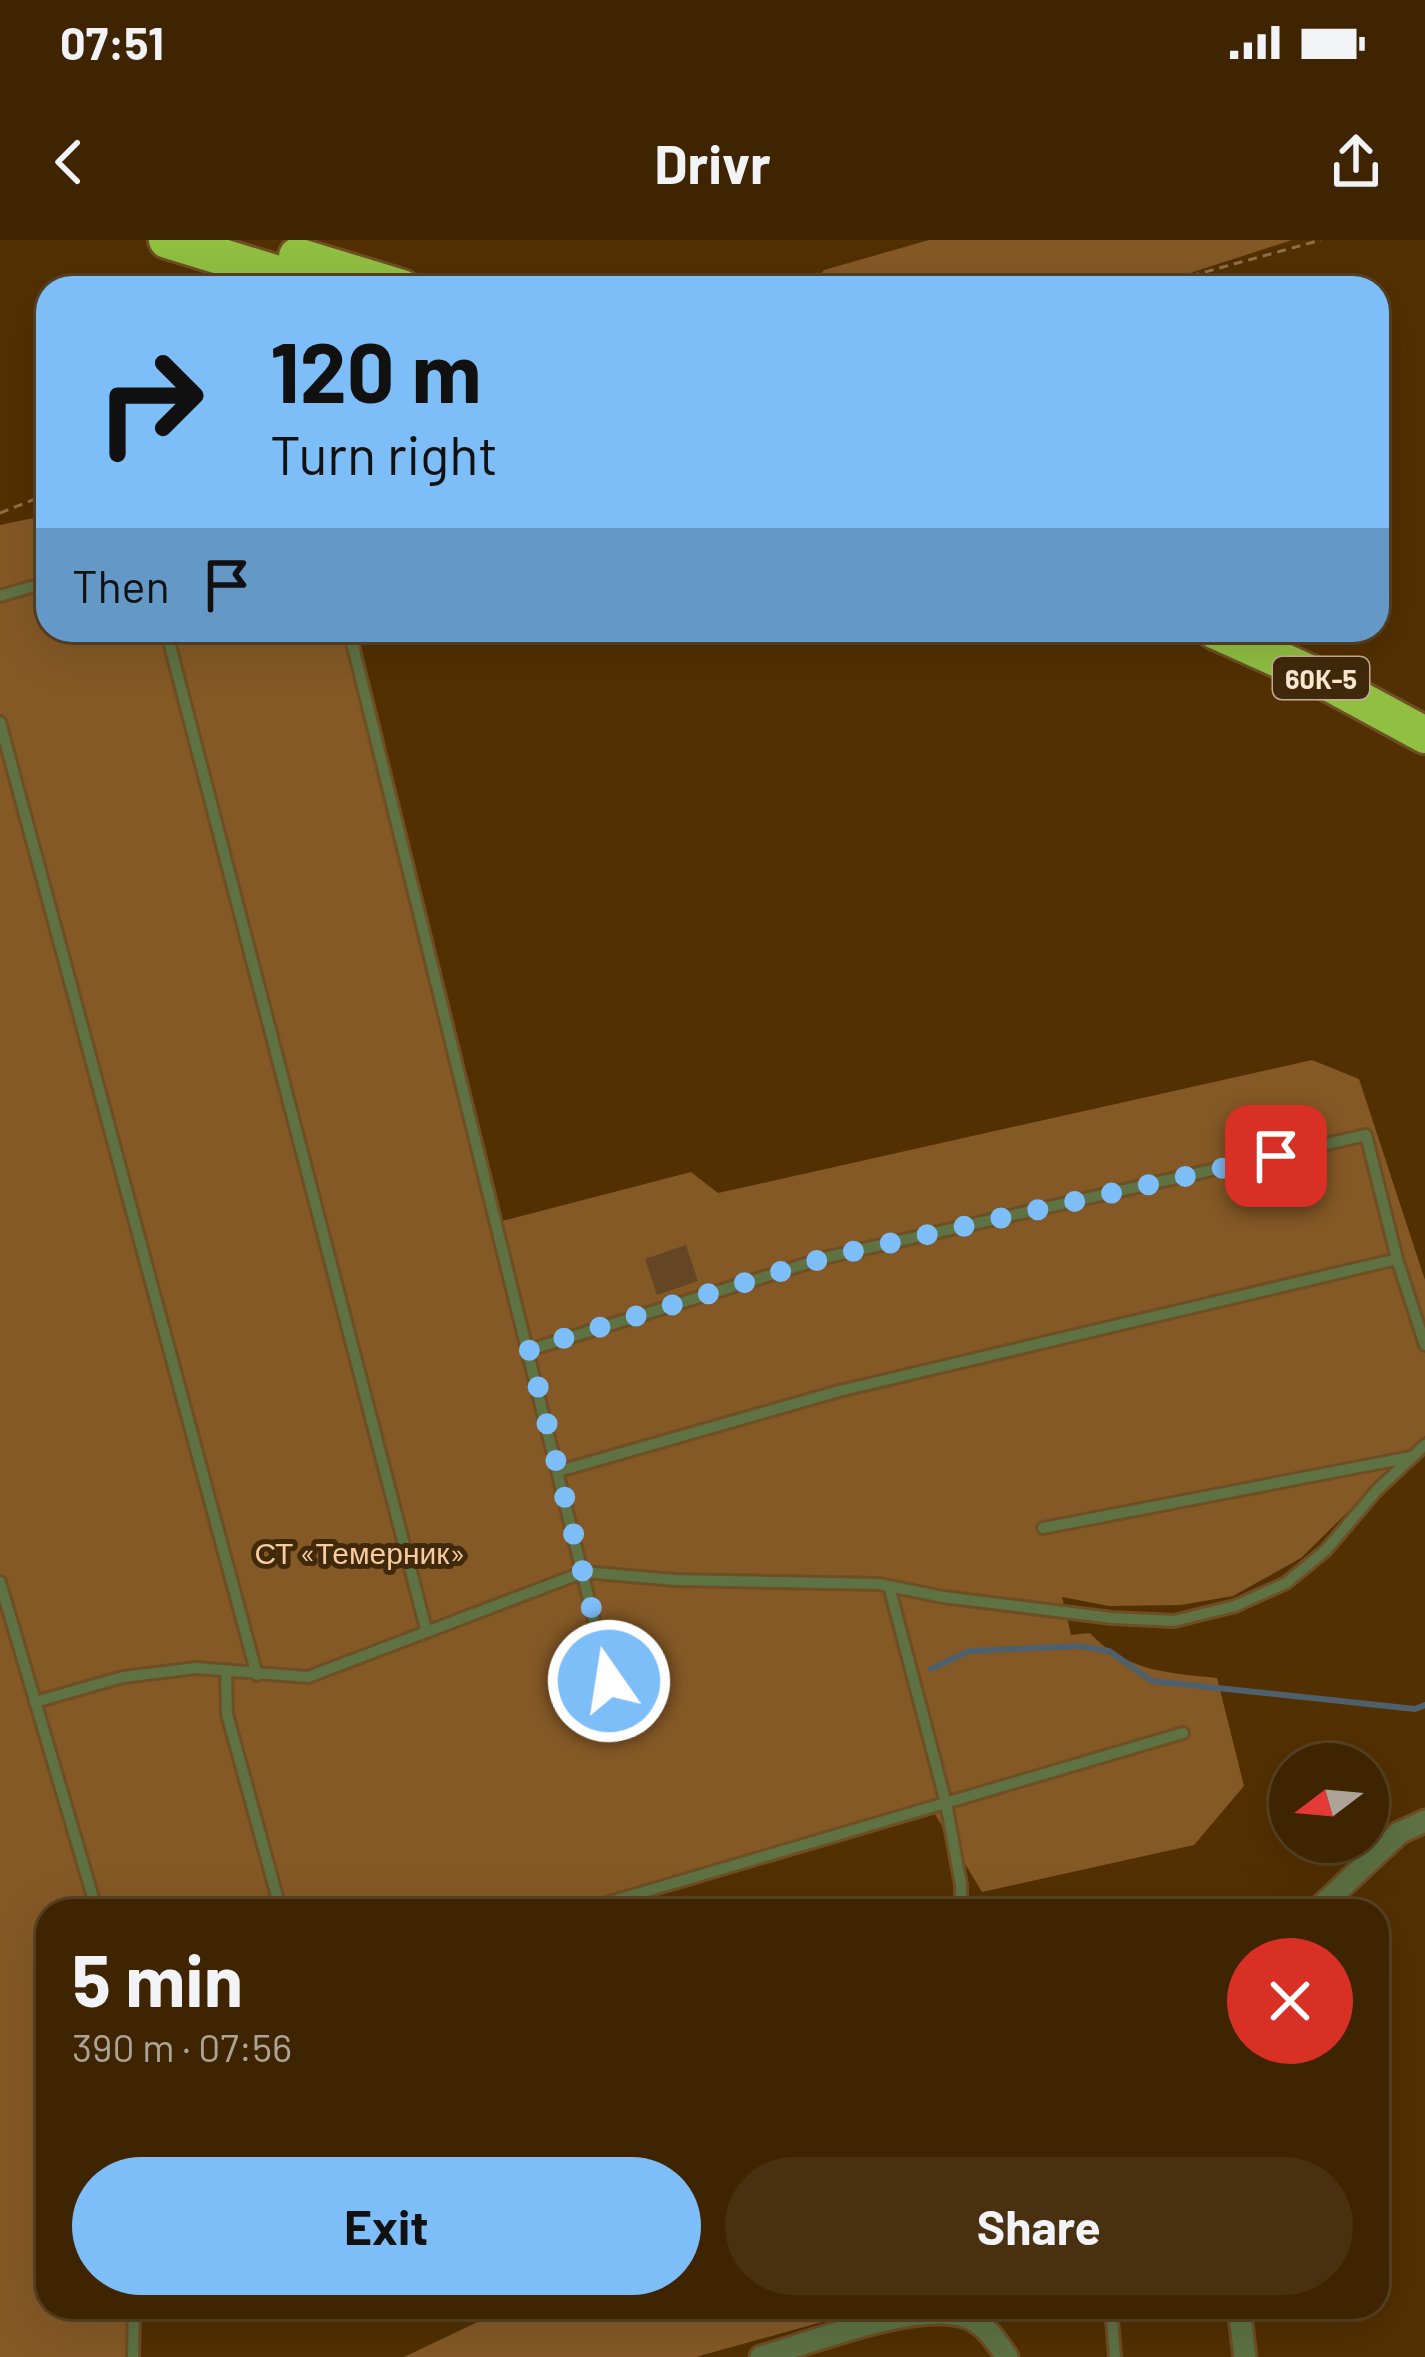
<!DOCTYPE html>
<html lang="en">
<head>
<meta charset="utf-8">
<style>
  body { margin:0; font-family:Barlow,sans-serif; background:#493010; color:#f1f3f6; height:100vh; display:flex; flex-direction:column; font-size:45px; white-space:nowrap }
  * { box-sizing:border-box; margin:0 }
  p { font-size:39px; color:#ada499 }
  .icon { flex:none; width:66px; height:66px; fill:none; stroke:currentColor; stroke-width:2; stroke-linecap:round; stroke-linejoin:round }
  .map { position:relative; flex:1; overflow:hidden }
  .details { position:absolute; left:36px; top:1659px; width:1353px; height:420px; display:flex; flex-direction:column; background:#3e2401; border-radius:36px; box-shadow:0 12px 48px #0002,0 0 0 3px #574123 }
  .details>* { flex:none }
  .guide { position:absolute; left:36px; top:36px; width:1353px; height:366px; border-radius:36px; box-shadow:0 12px 48px #0002,0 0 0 3px #574123; background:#7dbef9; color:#111; overflow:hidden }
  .needle { width:78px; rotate:254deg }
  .buttons { position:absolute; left:1269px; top:1503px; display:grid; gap:24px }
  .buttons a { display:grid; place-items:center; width:120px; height:120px; border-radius:50%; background:#3e2401; box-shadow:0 12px 48px #0002,0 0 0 3px #574123; font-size:60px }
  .pin { position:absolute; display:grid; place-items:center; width:102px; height:102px; color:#fff; margin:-51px; border-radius:24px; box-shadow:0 6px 18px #0006 }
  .me { position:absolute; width:132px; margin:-66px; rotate:347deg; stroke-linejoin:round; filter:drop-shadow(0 0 9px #0008) }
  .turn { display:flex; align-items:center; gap:42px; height:252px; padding:0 36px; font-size:54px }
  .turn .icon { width:156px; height:156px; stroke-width:2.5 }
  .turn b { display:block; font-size:84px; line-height:102px }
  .then { display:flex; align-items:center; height:114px; padding:0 36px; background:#0003; gap:24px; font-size:45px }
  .round { display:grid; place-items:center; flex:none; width:126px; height:126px; border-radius:63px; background:#493010 }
  .summary { display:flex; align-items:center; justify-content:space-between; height:204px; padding:0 36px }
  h1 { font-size:72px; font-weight:700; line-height:90px }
  .primary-button { display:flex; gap:24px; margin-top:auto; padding:24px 36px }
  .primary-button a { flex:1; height:138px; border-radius:72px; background:#7dbef9; color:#111; font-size:48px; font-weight:700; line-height:138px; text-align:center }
  .primary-button a+a { background:#493010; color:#f1f3f6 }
  .status { display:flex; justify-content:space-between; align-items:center; height:84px; padding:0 60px; background:#3e2401; direction:ltr }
  .status svg { height:33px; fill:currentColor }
  header { display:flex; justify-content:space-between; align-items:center; height:156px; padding:0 36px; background:#3e2401; font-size:54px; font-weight:700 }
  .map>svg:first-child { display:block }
  .green { fill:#855926 }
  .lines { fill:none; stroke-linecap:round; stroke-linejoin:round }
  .stream { stroke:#4f606d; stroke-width:6 }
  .building { fill:#644624 }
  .lane-casing { stroke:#6e4e23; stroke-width:16 }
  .street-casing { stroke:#6e4e23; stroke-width:27 }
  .highway-casing { stroke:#6e4e23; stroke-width:42 }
  .path { stroke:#8e7049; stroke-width:3; stroke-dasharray:9 6; stroke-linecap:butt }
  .lane { stroke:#5e7244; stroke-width:10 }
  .street { stroke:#5e7244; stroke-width:21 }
  .highway { stroke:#90bf42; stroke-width:36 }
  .route { stroke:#7dbef9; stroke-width:21; stroke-dasharray:0 37.8 }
  .labels { text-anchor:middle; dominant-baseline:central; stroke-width:10; stroke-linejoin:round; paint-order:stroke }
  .shield { fill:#41290b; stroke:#c6af97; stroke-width:3 }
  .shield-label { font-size:27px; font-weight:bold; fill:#ffe9d3 }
  .park-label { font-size:30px; fill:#f7cc9f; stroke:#41290b }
</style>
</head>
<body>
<div class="status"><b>07:51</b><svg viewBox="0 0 49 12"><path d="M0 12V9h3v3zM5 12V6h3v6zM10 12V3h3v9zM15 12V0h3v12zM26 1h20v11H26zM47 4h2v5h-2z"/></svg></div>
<header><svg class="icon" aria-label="back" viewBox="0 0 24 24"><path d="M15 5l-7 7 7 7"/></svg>Drivr<svg class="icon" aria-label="share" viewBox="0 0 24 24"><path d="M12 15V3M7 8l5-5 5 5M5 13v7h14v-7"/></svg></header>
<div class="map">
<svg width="1425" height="2117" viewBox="0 0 1425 2117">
  <rect width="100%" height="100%" fill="#523001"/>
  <path class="green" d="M929 0H1292L1144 48H810L824 30Z
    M48 275V390H356L502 981 691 932 718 953 1312 820 1359 839 1425 1040V1196L1301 1318 1233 1356 1181 1365 1109 1366 1062 1357 1071 1395 1090 1393C1125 1431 1168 1433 1217 1438L1244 1546 1194 1605 982 1652 930 1566 602 1671H48V2067H141V2117H0V285Z
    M509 2067H876L696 2117H404Z"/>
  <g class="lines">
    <path class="stream" d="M931 1429 969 1411 1079 1406 1109 1411 1152 1441 1415 1469 1425 1465"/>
  </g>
  <path class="building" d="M686 1005 698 1041 657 1055 645 1019Z"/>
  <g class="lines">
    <g class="lane-casing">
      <path id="lane" d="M0 356 48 342
        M166 390 426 1389
        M349 390 609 1441
        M0 482 257 1435
        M529 1110 828 1017 1366 895 1397 1019 1425 1105
        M559 1231 839 1151 1397 1019
        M1043 1288 1411 1217
        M0 1342 97 1671
        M889 1346 946 1563 961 1645V1671
        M226 1432 227 1474 281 1671
        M35 1462 123 1437 196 1428 308 1437 584 1332 675 1340 879 1344 943 1357 1112 1378 1174 1381 1235 1366 1286 1343 1326 1310 1377 1250 1425 1205
        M579 1671 1183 1493
        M1111 2067 1115 2117
        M133 2117 134 2067"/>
    </g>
    <g class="street-casing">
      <path id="street" d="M1316 1671 1399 1593 1425 1581
        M1239 2067 1245 2117
        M761 2117C813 2102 908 2064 960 2075 983 2080 995 2099 1007 2117"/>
    </g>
    <g class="highway-casing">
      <path id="highway" d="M167 0 324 48
        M297 16 402 48
        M1214 390 1320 438 1425 495"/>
    </g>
    <path class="path" d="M1147 48 1321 0
      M0 273 48 254"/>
    <use href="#lane" class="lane"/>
    <use href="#street" class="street"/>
    <use href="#highway" class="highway"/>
  </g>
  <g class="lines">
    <path class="route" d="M609 1441 529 1109 828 1017 1276 916"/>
  </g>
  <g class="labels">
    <rect class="shield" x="1273" y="417" width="96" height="42" rx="9"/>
    <g class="shield-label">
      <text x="1321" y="438">60К-5</text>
    </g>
    <g class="park-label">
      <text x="360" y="1312">СТ «Темерник»</text>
    </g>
  </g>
</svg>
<div class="buttons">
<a><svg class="needle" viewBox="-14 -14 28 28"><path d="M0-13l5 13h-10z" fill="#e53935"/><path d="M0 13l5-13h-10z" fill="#ada499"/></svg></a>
</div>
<div class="pin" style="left:1276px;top:916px;background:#d93025"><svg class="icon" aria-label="arrive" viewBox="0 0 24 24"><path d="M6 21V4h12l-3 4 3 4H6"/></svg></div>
<svg class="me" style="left:609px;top:1441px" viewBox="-20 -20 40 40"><circle r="17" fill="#7dbef9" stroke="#fff" stroke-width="3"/><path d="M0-11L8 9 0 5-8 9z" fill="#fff"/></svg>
<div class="guide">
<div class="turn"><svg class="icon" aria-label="right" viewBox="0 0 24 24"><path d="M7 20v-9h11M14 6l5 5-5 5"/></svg><div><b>120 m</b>Turn right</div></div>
<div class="then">Then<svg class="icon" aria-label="arrive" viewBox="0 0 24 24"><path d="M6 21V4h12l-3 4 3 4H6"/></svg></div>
</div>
<section class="details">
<div class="summary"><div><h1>5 min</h1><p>390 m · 07:56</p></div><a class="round" style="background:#d93025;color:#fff"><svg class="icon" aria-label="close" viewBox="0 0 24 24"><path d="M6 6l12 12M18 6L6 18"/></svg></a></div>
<div class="primary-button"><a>Exit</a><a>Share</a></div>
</section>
</div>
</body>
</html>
